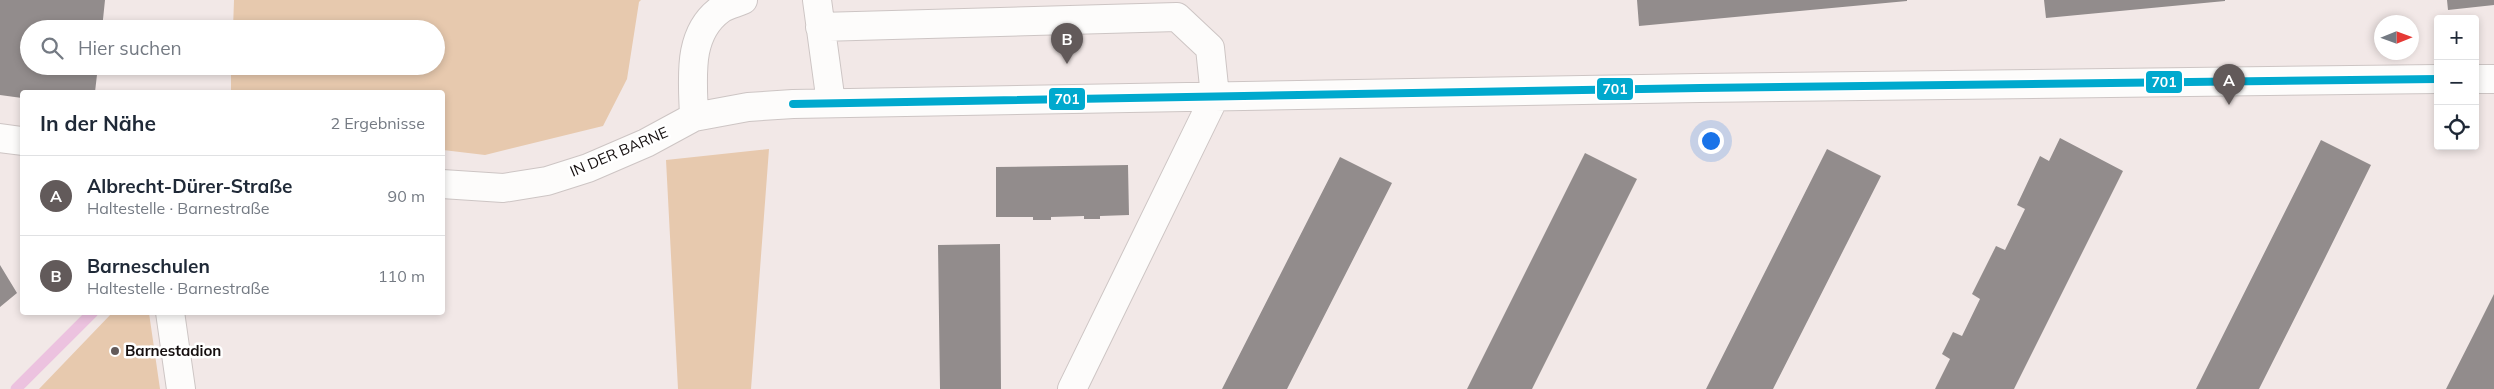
<!DOCTYPE html>
<html lang="de">
<head>
<meta charset="utf-8">
<style>
  body { margin:0; font-family:Mulish,sans-serif; background:#f2f2f3; color:#1f2937 }
  .controls { position:absolute; right:15px; top:15px; display:grid; overflow:hidden; border-radius:5px; box-shadow:0 2px 8px #0003 }
  .controls button { width:45px; height:45px; display:grid; place-items:center; padding:0; border:0; border-bottom:1px solid #e0e1e3; background:#fff; color:#1f2937; font:25px sans-serif }
  .compass { position:absolute; left:2374px; top:15px; width:45px; height:45px; border-radius:50%; background:#fff; box-shadow:0 2px 8px #0003; rotate:89deg }
  .you { position:absolute; left:1710px; top:140px; width:18px; height:18px; margin:-12px; border:4px solid #fff; border-radius:50%; background:#1a73e8; box-shadow:0 0 0 8px #1a73e833 }
  .badge { display:grid; place-items:center; width:32px; height:32px; border-radius:50%; background:#625a5a; color:#fff; font-size:16px; font-weight:700 }
  .pin { position:absolute; translate:-50% -41px; filter:drop-shadow(0 1px 2px #0008) }
  .pin::after { content:''; position:absolute; top:26px; width:18px; height:15px; background:inherit; clip-path:polygon(0 0,100% 0,50% 100%) }
  .list { margin:0; padding:0; list-style:none }
  h2 { display:flex; justify-content:space-between; align-items:center; height:65px; margin:0; padding:0 20px; font-size:21px }
  h2 small { font-size:16px; font-weight:400; color:#747a83 }
  .list li { display:grid; grid-template-columns:32px 1fr auto; gap:15px; align-items:center; box-sizing:border-box; height:80px; padding:0 20px; border-top:1px solid #e0e1e3 }
  .list b { display:block; font-size:19px; white-space:nowrap }
  .list p { margin:0; font-size:16px; white-space:nowrap; color:#747a83 }
  .list em { font-size:16px; font-style:normal; color:#747a83 }
  .icon { flex:none; width:28px; height:28px; fill:none; stroke:currentColor; stroke-width:2; stroke-linecap:round; stroke-linejoin:round }
  .map { position:relative; flex:none; width:2494px; height:389px; overflow:hidden }
  .search { position:absolute; background:#fff; box-shadow:0 2px 8px #0003; left:20px; top:20px; width:425px; height:55px; display:flex; align-items:center; gap:12px; box-sizing:border-box; padding:0 18px; border-radius:28px; color:#747a83; font-size:19px }
  .panel { position:absolute; background:#fff; box-shadow:0 2px 8px #0003; left:20px; top:90px; width:425px; height:225px; border-radius:5px }
  .map>svg:first-child { display:block }
  .green { fill:#e7c9ae }
  .lines { fill:none; stroke-linecap:round; stroke-linejoin:round }
  .stream { stroke:#ecc2df; stroke-width:11 }
  .building { fill:#928c8c }
  .minor-casing { stroke:#cdc5c4; stroke-width:30 }
  .minor { stroke:#fdfcfb; stroke-width:28 }
  .bus-1-casing { stroke:#fff; stroke-width:11 }
  .bus-1 { stroke:#00a9ce; stroke-width:8 }
  .poi-dot { fill:#625a5a; stroke:#fff; stroke-width:2 }
  .labels { text-anchor:middle; stroke-width:5; stroke-linejoin:round; paint-order:stroke }
  .street-label { font-size:15px; fill:#140e0e; stroke:#fff }
  .poi-label { font-size:15px; font-weight:bold; fill:#140e0e; stroke:#fff; text-anchor:start }
  .line-badge { stroke:#fff; stroke-width:2 }
  .badge-label { font-size:14px; text-anchor:middle; font-weight:bold; fill:#fff }
</style>
</head>
<body>
<div class="map">
<svg width="2494" height="389" viewBox="0 0 2494 389">
  <rect width="100%" height="100%" fill="#f2e8e7"/>
  <!-- green -->
  <path class="green" d="M234,0h407l-2,2 -12,77 -24,47 -118,29 -42,-5 -1,-58h-211v-26h205v-37h-203z
    M769,149l-18,240h-73l-12,-229z
    M112,313h37l11,76h-121z"/>
  <g class="lines">
    <!-- stream -->
    <path class="stream" d="M16,389l77,-77"/>
  </g>
  <!-- building -->
  <path class="building" d="M0,0h105l-3,29h-73v37h69l-3,26h-73v6l-22,-3z
    M1637,0h270v1l-268,25z
    M2044,0h181v1l-179,17z
    M2447,0h47v5l-46,5z
    M2060,138l63,33 -109,218h-79l15,-30 -8,-5 11,-22 9,4 18,-37 -8,-5 24,-48 9,4 20,-41 -8,-4 23,-49 9,5z
    M2321,140l50,25 -48,97 -64,127h-63z
    M1827,149l54,27 -108,213h-67z
    M1585,153l52,26 -105,210h-65z
    M1340,157l52,26 -105,206h-65z
    M1128,165l1,50 -29,1v3h-16v-3l-33,1v3h-18v-3h-37v-50z
    M1000,244l1,145h-61l-2,-144z
    M0,265l17,28 -17,14z
    M2494,294v95h-48l32,-63z"/>
  <g class="lines">
    <!-- minor casing -->
    <g class="minor-casing">
      <path id="minor" d="M817,0l14,103
        M820,27l357,-10 33,31 5,48 -143,293
        M2475,79h19
        M694,117c-1,-37 -8,-83 27,-108 6,-4 15,-6 22,-9
        M0,138l22,3
        M442,184l61,4 44,-7 41,-13 58,-25 48,-26 54,-10 45,-3 907,-16 738,-9
        M170,312l11,77"/>
    </g>
    <!-- minor -->
    <use href="#minor" class="minor"/>
    <!-- bus-1 casing -->
    <g class="bus-1-casing">
      <path id="bus-1" d="M793,104l907,-16 738,-9"/>
    </g>
    <!-- bus-1 -->
    <use href="#bus-1" class="bus-1"/>
  </g>
  <!-- markers -->
  <circle class="poi-dot" cx="115" cy="351" r="5"/>
  <g class="labels">
    <!-- street labels -->
    <g class="street-label">
      <text transform="translate(619 152) rotate(-23)" y="5">IN DER BARNE</text>
    </g>
    <!-- poi labels -->
    <g class="poi-label">
      <text x="125" y="356">Barnestadion</text>
    </g>
  </g>
  <g class="line-badge">
    <rect x="2145" y="70" width="38" height="24" rx="5" fill="#00a9ce"/>
    <rect x="1596" y="77" width="38" height="24" rx="5" fill="#00a9ce"/>
    <rect x="1048" y="87" width="38" height="24" rx="5" fill="#00a9ce"/>
  </g>
  <g class="badge-label">
    <text x="2164" y="87">701</text>
    <text x="1615" y="94">701</text>
    <text x="1067" y="104">701</text>
  </g>
</svg>
<div class="controls">
<button>+</button>
<button>−</button>
<button><svg class="icon" aria-label="locate" viewBox="0 0 24 24"><circle cx="12" cy="12" r="6"/><path d="M12 2v4M12 18v4M2 12h4M18 12h4"/></svg></button>
</div>
<svg class="compass" viewBox="-18 -18 36 36"><path d="M0-13l5 13h-10z" fill="#e53935"/><path d="M0 13l5-13h-10z" fill="#747a83"/></svg>
<div class="you"></div>
<div class="pin badge" style="left:2229px;top:105px">A</div>
<div class="pin badge" style="left:1067px;top:64px">B</div>
<div class="search"><svg class="icon" aria-label="search" viewBox="0 0 24 24"><circle cx="10" cy="10" r="6"/><path d="M15 15l6 6"/></svg>Hier suchen</div>
<section class="panel">
<h2>In der Nähe<small>2 Ergebnisse</small></h2>
<ul class="list">
<li><span class="badge">A</span><div><b>Albrecht-Dürer-Straße</b><p>Haltestelle · Barnestraße</p></div><em>90 m</em></li>
<li><span class="badge">B</span><div><b>Barneschulen</b><p>Haltestelle · Barnestraße</p></div><em>110 m</em></li>
</ul>
</section>
</div>
</body>
</html>
